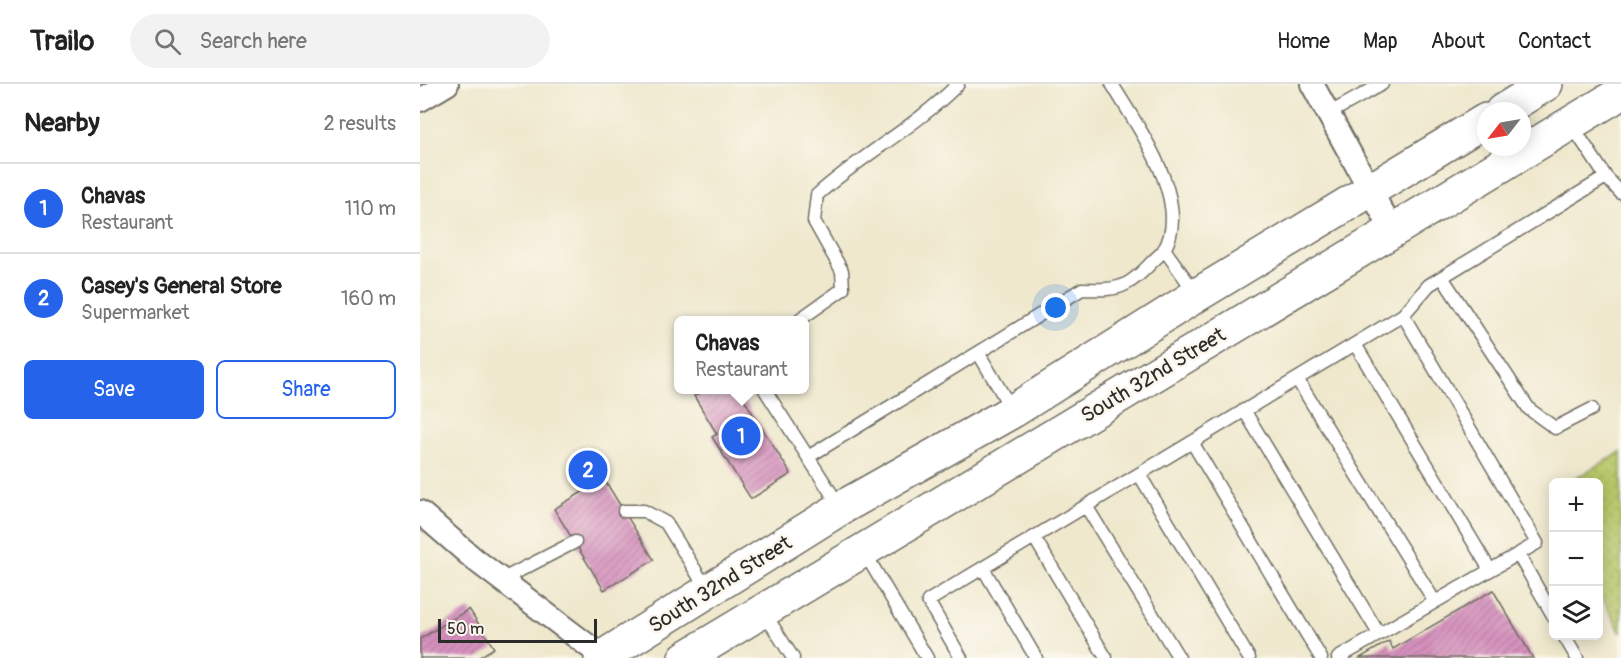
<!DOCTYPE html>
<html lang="en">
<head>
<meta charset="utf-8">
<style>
  body { margin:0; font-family:Pangolin,sans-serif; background:#f2f2f2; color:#222 }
  .controls { position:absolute; right:18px; bottom:18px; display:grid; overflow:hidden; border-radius:9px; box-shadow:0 3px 15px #0003 }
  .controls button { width:54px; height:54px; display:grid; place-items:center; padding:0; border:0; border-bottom:2px solid #e0e0e0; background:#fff; color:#222; font:30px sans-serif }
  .compass { position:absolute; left:1057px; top:18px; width:54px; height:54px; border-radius:50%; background:#fff; box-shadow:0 3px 15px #0003; rotate:239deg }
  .scale { position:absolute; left:18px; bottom:15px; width:159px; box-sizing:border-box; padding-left:6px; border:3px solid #2b2b2b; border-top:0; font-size:16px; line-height:21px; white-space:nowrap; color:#2b2b2b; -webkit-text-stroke:4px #fbf7ec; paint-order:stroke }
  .you { position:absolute; left:636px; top:224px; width:21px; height:21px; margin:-15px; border:4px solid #fff; border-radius:50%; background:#1a73e8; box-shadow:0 0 0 9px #1a73e833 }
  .badge { display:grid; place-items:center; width:39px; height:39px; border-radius:50%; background:#2563eb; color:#fff; font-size:20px; font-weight:700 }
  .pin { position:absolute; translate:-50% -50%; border:3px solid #fff; box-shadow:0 2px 6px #0006 }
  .popup { position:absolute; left:254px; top:232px; width:135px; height:78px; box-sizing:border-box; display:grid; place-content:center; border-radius:9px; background:#fff; filter:drop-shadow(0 2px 4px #0005); font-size:20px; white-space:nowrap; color:#767676 }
  .popup b { font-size:22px; color:#222 }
  .popup::after { content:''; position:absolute; left:50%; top:100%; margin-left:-12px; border:12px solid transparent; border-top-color:#fff }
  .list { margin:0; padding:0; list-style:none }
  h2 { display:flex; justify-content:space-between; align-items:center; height:78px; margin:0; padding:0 24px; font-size:26px }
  h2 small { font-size:20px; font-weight:400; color:#767676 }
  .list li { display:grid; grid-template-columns:39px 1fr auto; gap:18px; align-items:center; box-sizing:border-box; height:90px; padding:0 24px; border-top:2px solid #e0e0e0 }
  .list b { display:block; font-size:22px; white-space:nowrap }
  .list p { margin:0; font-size:20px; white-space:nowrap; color:#767676 }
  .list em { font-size:20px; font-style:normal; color:#767676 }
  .actions { display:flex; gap:12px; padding:18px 24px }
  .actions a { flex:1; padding:14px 0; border:2px solid #2563eb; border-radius:9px; text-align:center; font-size:21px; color:#2563eb }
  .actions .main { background:#2563eb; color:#fff }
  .icon { flex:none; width:33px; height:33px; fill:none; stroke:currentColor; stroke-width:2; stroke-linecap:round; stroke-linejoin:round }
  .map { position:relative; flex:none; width:1201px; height:574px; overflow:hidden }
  header { display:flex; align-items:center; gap:36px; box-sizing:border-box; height:84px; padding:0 30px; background:#fff; border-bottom:2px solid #e0e0e0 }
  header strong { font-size:28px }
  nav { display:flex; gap:33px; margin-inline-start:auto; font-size:21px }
  .search { width:420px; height:54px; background:#f2f2f2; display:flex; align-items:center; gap:15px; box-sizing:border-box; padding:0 21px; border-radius:33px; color:#767676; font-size:22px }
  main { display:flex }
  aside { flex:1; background:#fff }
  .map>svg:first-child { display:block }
  .park { fill:url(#park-dots); stroke:#727a4b; stroke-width:1.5 }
  .building { fill:url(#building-hatch) }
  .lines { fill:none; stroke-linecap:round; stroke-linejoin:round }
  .lane-casing { stroke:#706d64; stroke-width:15 }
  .street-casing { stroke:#706d64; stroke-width:26 }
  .highway-casing { stroke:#706d64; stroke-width:36 }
  .lane { stroke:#fff; stroke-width:12 }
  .street { stroke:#fff; stroke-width:22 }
  .highway { stroke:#fff; stroke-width:33 }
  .labels { text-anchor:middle; stroke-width:5; stroke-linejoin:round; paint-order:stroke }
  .street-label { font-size:21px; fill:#2b2b2b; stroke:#fbf7ec }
</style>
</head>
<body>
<header>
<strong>Trailo</strong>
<div class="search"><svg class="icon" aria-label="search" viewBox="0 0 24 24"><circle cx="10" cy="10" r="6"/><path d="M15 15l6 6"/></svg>Search here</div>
<nav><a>Home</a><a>Map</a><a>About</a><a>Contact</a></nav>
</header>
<main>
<aside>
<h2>Nearby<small>2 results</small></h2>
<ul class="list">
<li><span class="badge">1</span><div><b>Chavas</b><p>Restaurant</p></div><em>110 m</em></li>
<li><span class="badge">2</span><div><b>Casey's General Store</b><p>Supermarket</p></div><em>160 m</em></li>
</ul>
<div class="actions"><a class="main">Save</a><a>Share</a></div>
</aside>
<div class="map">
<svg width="1201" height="574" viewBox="0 0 1201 574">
  <defs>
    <pattern id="park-dots" width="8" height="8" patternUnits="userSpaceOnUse" patternTransform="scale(1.5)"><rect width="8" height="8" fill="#b8c86b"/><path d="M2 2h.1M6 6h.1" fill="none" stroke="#9eac5d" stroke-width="1.8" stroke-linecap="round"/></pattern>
    <pattern id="building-hatch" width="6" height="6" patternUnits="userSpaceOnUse" patternTransform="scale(1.5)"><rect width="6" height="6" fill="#d691be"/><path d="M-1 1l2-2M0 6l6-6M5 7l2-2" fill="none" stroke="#ae779b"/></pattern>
  </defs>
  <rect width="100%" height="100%" fill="#fbf7ec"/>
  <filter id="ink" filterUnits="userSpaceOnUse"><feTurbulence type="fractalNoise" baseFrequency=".0167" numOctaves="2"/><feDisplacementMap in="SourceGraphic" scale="12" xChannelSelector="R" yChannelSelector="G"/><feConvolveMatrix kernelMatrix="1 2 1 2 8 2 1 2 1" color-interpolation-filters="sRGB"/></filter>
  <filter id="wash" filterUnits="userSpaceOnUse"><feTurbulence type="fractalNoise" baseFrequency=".008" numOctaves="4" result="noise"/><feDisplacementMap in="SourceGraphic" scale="24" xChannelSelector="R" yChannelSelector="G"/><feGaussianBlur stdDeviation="1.35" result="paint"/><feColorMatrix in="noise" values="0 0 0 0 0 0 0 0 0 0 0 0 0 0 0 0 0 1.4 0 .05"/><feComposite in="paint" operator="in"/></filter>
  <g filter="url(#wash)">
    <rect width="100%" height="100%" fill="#efe8cd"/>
    <!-- park -->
    <path class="park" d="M1201,368v181l-22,-41 -1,-110h-29z"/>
    <g id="blocks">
      <!-- building -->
      <path class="building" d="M285,306h33l53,84 -40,25 -39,-62 5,-3 -23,-38z
        M184,395l50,81 -50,30 -50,-81z
        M1073,506l40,68h-173l29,-17 4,8z
        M49,525l25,39 -16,10h-58v-19z"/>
    </g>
  </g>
  <g filter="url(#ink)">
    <use href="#blocks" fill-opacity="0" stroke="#706d64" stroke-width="1.5"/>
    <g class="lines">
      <!-- lane casing -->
      <g class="lane-casing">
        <path id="lane" d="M908,30l54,-30
          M1151,40l35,53 15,16
          M744,165l33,46
          M1022,193l87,132 26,19 37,-19
          M379,236l44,-31 -1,-18 -28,-50 3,-26c44,-40 99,-68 141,-111
          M935,260l135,226
          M559,270l33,56
          M877,295l138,223
          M345,306l75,117
          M824,326l135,224
          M772,358l129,216
          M388,373l274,-168c35,1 44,1 69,-26 4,-4 10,-9 13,-13 29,-49 -28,-125 -52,-166
          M719,390l110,184
          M666,422l93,152
          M204,427h20l22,12 42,68
          M614,453l72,121
          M443,466l64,108
          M1098,470l36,63
          M563,484l53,90
          M83,495l72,-37
          M343,527l30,47
          M1144,552l13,22
          M541,574l-33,-57 475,-286 26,-30 177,-108
          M918,574l199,-115 -134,-228"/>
      </g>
      <!-- street casing -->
      <g class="street-casing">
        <path id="street" d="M892,0l80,146
          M0,16l27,-16
          M0,428l54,47 129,98"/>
      </g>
      <!-- highway casing -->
      <g class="highway-casing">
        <path id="highway" d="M1082,27l44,-27
          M181,574l240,-150 172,-97 184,-116 289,-175
          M265,574l936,-565"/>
      </g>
      <!-- lane -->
      <use href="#lane" class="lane"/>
      <!-- street -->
      <use href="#street" class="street"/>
      <!-- highway -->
      <use href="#highway" class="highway"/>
    </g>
  </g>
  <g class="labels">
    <!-- street labels -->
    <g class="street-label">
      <text transform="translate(733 291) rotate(-31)" y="7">South 32nd Street</text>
      <text transform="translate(300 500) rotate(-32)" y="7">South 32nd Street</text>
    </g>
  </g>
</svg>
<div class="controls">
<button>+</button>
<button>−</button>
<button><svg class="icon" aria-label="layers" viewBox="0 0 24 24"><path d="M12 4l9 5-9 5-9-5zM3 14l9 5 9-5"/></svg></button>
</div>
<svg class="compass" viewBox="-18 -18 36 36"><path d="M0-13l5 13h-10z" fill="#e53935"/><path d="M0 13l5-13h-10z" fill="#767676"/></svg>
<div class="scale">50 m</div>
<div class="you"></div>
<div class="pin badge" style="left:321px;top:352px">1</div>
<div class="popup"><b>Chavas</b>Restaurant</div>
<div class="pin badge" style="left:168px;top:386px">2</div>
</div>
</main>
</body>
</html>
